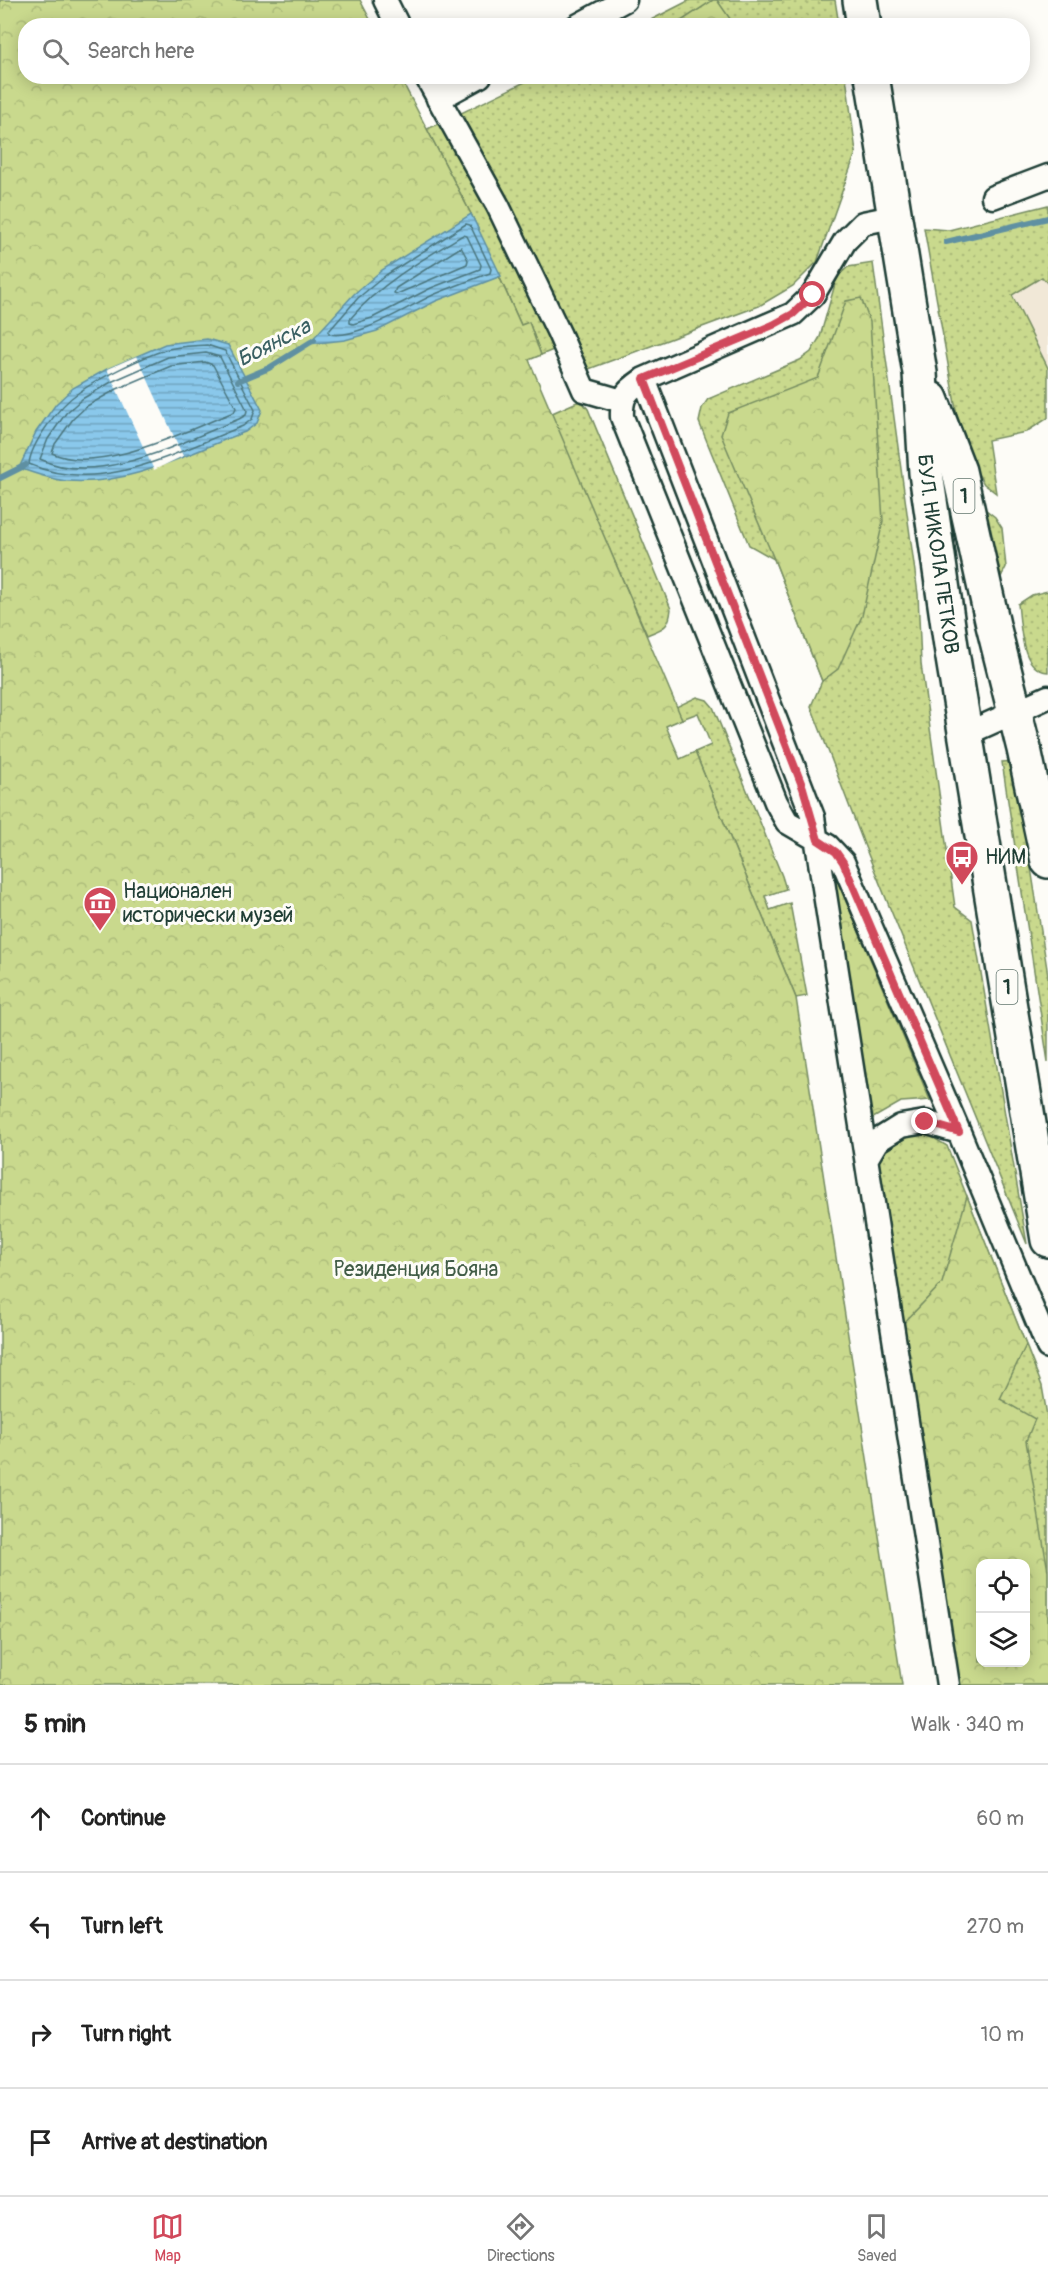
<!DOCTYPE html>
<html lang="en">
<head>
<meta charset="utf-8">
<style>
  body { margin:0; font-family:Pangolin,sans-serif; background:#f6f6f6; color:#222 }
  .controls { position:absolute; right:18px; bottom:18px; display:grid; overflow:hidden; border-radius:12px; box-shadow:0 3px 15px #0003 }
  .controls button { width:54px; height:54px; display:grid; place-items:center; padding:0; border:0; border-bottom:2px solid #e0e0e0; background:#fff; color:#222; font:30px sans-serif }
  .stop { position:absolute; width:18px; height:18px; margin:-14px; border:4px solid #d1495b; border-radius:50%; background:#fff }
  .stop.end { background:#d1495b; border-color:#fff; box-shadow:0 2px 6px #0008 }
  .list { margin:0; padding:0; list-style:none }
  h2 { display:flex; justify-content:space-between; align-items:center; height:78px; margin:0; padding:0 24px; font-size:26px }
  h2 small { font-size:20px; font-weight:400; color:#767676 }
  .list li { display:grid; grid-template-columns:39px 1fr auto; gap:18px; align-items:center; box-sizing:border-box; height:108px; padding:0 24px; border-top:2px solid #e0e0e0 }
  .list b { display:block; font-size:22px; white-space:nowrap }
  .list em { font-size:20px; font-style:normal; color:#767676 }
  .icon { flex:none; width:33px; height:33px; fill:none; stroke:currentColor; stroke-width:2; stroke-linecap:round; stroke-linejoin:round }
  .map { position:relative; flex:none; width:1048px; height:1685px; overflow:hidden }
  .search { position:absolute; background:#fff; box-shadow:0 3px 15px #0003; left:18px; right:18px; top:18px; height:66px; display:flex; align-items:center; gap:15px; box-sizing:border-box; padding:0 21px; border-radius:24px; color:#767676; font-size:22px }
  .sheet { height:510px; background:#fff }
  nav { display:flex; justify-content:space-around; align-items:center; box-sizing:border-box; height:84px; border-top:2px solid #e0e0e0; background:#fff; font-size:16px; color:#767676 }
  nav a { display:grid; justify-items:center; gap:3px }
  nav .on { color:#d1495b }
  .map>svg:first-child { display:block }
  .built { fill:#f1e8d7 }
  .grass { fill:url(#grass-dots); stroke:#748b60; stroke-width:1.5; fill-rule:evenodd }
  .forest { fill:url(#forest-crowns); stroke:#748b60; stroke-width:1.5; fill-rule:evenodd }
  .water { fill:url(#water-rules); stroke:#5f90a2; stroke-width:1.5 }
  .pier { fill:#fdfcf7 }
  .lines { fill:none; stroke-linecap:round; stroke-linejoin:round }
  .shore { stroke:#4a757d; stroke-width:1.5 }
  .stream { stroke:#5f90a2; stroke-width:6 }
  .minor-casing { stroke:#1f3d34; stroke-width:27 }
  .highway-casing { stroke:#1f3d34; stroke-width:38 }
  .minor { stroke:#fdfcf7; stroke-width:22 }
  .highway { stroke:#fdfcf7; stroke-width:33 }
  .route { stroke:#d1495b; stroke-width:8 }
  .labels { text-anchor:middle; stroke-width:6; stroke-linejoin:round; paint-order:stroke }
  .shield { fill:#fdfcf7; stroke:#62766e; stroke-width:1.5 }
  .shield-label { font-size:20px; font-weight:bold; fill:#1f3d34 }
  .street-label { font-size:21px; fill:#1f3d34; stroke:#fdfcf7 }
  .poi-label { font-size:21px; fill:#1f3d34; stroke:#fdfcf7; text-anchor:start }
  .park-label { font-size:21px; fill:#415c46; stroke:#fdfcf7 }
  .water-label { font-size:22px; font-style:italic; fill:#3a6062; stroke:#fdfcf7 }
</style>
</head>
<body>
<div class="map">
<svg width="1048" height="1685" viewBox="0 0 1048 1685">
  <defs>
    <pattern id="grass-dots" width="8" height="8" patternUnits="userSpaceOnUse" patternTransform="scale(1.5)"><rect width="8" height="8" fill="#c9d98d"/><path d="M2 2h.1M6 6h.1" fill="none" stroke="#acbb7a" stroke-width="1.8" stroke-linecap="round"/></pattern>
    <pattern id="forest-crowns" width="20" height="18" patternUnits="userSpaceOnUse" patternTransform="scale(1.5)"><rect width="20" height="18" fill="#c9d98d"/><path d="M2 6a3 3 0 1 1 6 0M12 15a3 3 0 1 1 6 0" fill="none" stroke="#acbb7a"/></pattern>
    <pattern id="water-rules" width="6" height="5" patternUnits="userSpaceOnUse" patternTransform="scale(1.5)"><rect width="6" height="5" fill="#8ac8eb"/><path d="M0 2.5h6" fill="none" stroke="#70a4bf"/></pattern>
  </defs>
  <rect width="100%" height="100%" fill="#fdfcf7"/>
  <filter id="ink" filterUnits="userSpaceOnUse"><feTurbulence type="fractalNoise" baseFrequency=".0167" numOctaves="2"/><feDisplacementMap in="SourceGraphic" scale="12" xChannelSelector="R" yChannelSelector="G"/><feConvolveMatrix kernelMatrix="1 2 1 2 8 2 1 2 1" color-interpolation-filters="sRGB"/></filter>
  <g filter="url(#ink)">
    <!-- built -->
    <path class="built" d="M1042,277l6,7v84l-36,-73z"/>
    <!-- grass -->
    <path class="grass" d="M690,0h145l4,25 -200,1z
      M535,77h311l10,75 -39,110 -24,24 -34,20 -173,64 -129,-255z
      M443,122l38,66 77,160 -17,7 -12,-32 -8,2 -50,-111 -44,-85z
      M1048,205v79l-6,-7 -30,18 36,73v50l-22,14 -38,8 8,53 -12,-9 -9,-15 -17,-48 -34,-193 25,2z
      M873,263l45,331 3,70 34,243 17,13 55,324 -162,-397 -54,-141 11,-25 -48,-122 -25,-14 -50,-123 3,-14 6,-9 92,-39 11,-8 9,-15 17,-60 11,-10z
      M577,402l6,1 5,6 83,200c-2,20 -8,19 -24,26l-97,-221z
      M972,499l23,18 7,11 4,39 -10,20z
      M1048,591v81c-28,-2 -27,-47 -30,-68l14,-9z
      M697,697l10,3 6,7 69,169 4,13 -21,7 5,14 20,-7 17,93 -11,2 -101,-246 16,-7 -13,-32 -16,6 -6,-12z
      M1014,761l34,214v87l-46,-300z
      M911,1132l18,3 18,11 95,240 6,35v264h-94l-55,-357 -22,-175zM980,1564h46v98h-46z"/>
    <!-- forest -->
    <path class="forest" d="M0,0h360l13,25 -347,1v50l374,1 71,137 50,111 8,-3 12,33 -12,5 153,359 -16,7 14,33 15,-7 101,246 106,687h-902z
      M713,0h4l16,23 -4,3 -54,-1z
      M861,298l9,24 13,199 -21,95 -24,53 -16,12 -48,-122 -53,-124 7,-22 90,-35 28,-77z
      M831,866l99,234 -29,2 -33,19z
      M967,1196l59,149 -26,54 35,20 -9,22 22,130v114h-94l-55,-357 43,-45zM980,1564h46v98h-46z"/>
    <!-- water -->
    <path class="water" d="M471,214l30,62 -65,25 -59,30 -32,9 -37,4 46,-50 28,-24z
      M207,339l21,6 34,65 -5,13 -12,9c-57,21 -114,54 -177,49 -16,-1 -34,-8 -49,-13l17,-36 20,-28 17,-16 34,-19 58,-25z"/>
    <!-- pier -->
    <path class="pier" d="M137,356l46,100 -29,14 -47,-101z"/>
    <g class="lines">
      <!-- shore -->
      <path class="shore" d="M466,224l4,1 21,44 -1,4c-19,7 -38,14 -57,22 -26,12 -76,45 -104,39v-3l29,-33 28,-23z
        M463,235l4,1 14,29 -1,4 -49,19 -59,30 -19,6 -3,-1v-4c31,-36 73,-60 113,-84z
        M461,247l7,13 -1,4 -70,30 -3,-1 2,-5z
        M207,345l18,6 30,59 -3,9 -9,7c-67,26 -142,70 -214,38 2,-21 31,-59 49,-71 19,-14 64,-36 87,-43 13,-4 29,-4 42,-5z
        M206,353l14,4 27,53 -1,5 -7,4c-55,22 -141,69 -199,40l8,-20 18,-26 16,-14 31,-18 55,-24z
        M205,362l8,3 23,43 -2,4c-45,17 -135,64 -182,41l3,-9 18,-25 14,-13 30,-17 54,-23z"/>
      <!-- stream -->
      <path class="stream" d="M946,242l102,-24
        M238,381l31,-13 45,-28
        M0,478l26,-13"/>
      <!-- minor casing -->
      <g class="minor-casing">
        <path id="minor" d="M385,0l13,26
          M577,26l48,-26
          M426,76l72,130 61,127 25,57 38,11
          M438,99l42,-23
          M993,197l55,-21
          M893,217l-30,6 -18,18 -32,54 -20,19 -149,65c-17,12 -23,16 -22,38l154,385 11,20 41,24 15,16 116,270 89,215
          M644,379l169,438 135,868
          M966,734l82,-37
          M867,1158l10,-17 24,-15 24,-4 34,10"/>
      </g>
      <!-- highway casing -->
      <g class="highway-casing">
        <g id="highway">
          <path d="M860,0l4,26"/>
          <path id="s1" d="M872,76l48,297 6,100 25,173 97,594"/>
          <path d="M931,399l28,72 34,154 31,124 24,112"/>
        </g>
      </g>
      <!-- minor -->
      <use href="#minor" class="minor"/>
      <!-- highway -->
      <use href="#highway" class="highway"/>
    </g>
  </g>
  <g class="lines" filter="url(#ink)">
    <!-- route -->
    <path class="route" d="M813,295l-20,19 -20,11 -129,54 159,409 15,52 18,12 7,10 116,270 -34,-10"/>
  </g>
  <!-- icons -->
  <defs>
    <g id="bus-pin" transform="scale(1.725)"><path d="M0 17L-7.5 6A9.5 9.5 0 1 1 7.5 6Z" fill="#d1495b" stroke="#fdfcf7"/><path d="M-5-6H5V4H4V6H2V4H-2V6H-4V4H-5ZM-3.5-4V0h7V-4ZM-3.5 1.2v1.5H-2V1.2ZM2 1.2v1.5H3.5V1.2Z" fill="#fff"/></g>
    <g id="museum-pin" transform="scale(1.725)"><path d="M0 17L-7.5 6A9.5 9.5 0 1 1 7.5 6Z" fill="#d1495b" stroke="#fdfcf7"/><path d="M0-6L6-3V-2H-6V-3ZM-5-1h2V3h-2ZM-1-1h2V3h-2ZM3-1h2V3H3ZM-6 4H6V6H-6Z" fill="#fff"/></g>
  </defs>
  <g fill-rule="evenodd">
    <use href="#bus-pin" x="962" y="857"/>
    <use href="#museum-pin" x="100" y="903"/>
  </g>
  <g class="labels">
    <!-- shield labels -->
    <g class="shield">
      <rect x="953.5" y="479" width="21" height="34" rx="4.5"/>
      <rect x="996.5" y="970" width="21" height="34" rx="4.5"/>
    </g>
    <g class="shield-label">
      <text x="964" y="503">1</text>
      <text x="1007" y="994">1</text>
    </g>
    <!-- street labels -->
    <g class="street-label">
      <text dy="7" stroke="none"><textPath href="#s1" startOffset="483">БУЛ. НИКОЛА ПЕТКОВ</textPath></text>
    </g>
    <!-- poi labels -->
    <g class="poi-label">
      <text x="985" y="864">НИМ</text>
      <text x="123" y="898">Национален<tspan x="123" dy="24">исторически музей</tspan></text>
    </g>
    <!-- park labels -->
    <g class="park-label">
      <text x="416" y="1276">Резиденция Бояна</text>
    </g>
    <!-- water labels -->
    <g class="water-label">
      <text transform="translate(273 342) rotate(-27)" y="8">Боянска</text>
    </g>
  </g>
</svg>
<div class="controls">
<button><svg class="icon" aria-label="locate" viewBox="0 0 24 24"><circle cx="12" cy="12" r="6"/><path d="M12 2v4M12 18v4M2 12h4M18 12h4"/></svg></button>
<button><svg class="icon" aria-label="layers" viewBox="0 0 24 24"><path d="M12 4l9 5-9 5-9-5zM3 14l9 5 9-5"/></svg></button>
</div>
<div class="stop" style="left:813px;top:295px"></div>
<div class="stop end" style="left:925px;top:1122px"></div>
<div class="search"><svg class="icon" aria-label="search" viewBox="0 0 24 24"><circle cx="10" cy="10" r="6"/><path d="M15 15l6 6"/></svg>Search here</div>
</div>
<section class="sheet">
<h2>5 min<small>Walk · 340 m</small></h2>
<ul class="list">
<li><svg class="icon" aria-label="ahead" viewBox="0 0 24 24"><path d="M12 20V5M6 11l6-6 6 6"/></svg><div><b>Continue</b></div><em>60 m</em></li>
<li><svg class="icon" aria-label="left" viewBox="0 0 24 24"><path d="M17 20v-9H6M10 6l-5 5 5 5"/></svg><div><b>Turn left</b></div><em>270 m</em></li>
<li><svg class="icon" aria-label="right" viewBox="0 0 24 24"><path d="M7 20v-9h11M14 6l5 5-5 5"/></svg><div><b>Turn right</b></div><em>10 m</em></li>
<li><svg class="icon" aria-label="arrive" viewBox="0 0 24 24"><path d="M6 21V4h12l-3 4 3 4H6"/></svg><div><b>Arrive at destination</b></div></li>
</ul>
</section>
<nav>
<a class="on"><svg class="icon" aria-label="map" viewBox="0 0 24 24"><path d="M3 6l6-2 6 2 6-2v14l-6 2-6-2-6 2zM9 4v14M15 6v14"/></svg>Map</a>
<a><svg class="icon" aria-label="directions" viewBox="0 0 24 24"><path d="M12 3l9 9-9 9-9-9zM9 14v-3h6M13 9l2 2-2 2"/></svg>Directions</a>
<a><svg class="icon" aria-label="saved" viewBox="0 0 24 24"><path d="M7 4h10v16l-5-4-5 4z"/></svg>Saved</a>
</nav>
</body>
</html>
